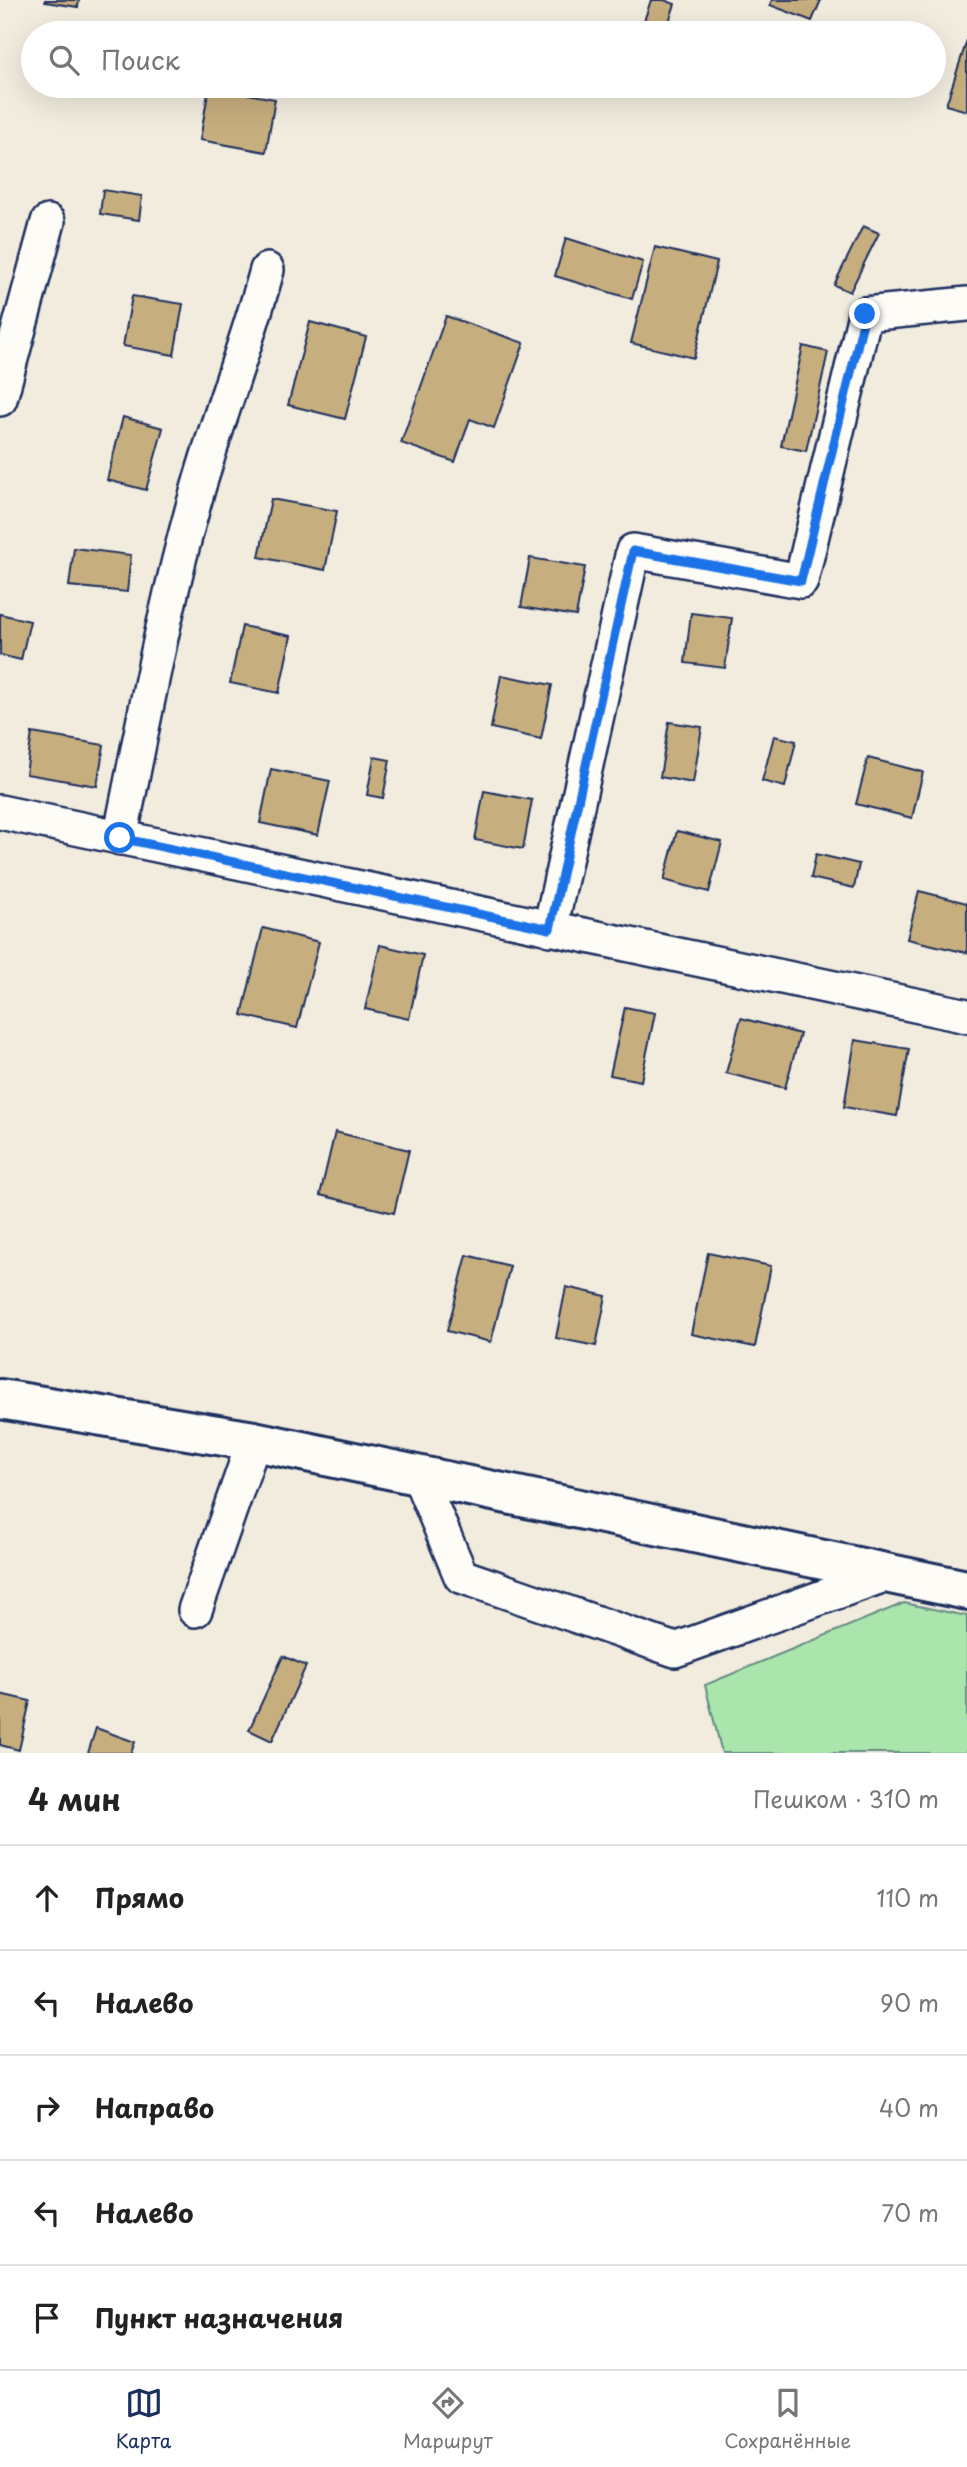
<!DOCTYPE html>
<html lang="ru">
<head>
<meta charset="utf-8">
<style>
  body { margin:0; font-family:"Playpen Sans",sans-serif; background:#f2f2f2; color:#222 }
  .stop { position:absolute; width:21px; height:21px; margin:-16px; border:5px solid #1a73e8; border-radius:50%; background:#fff }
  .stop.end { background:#1a73e8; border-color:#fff; box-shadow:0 2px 7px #0008 }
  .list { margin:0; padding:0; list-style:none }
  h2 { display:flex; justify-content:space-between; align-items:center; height:91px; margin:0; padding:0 28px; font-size:30px }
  h2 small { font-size:23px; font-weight:400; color:#767676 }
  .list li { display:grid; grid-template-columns:46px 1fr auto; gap:21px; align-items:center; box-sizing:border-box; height:105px; padding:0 28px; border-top:2px solid #e0e0e0 }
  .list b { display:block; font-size:26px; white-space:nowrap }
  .list em { font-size:23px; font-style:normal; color:#767676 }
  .icon { flex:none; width:38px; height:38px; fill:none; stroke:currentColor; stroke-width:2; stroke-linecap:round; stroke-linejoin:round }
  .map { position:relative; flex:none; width:967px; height:1753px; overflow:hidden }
  .search { position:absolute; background:#fff; box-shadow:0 7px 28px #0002; left:21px; right:21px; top:21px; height:77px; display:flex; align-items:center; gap:18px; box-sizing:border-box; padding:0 24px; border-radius:38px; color:#767676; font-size:26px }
  .sheet { height:616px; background:#fff }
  nav { display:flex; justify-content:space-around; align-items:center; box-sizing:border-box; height:98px; border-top:2px solid #e0e0e0; background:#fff; font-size:19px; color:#767676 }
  nav a { display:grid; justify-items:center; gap:4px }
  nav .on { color:#1b2f5e }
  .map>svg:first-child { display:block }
  .green { fill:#aae5ab; stroke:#628a84; stroke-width:2 }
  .building { fill:#c7ae7e; stroke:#1b2f5e; stroke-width:2 }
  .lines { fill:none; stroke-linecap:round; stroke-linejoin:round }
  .minor-casing { stroke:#1b2f5e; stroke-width:38 }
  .major-casing { stroke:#1b2f5e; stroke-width:44 }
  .minor { stroke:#fdfcf7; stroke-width:33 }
  .major { stroke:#fdfcf7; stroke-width:38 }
  .route { stroke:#1a73e8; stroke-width:9 }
</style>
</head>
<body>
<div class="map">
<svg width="967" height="1753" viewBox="0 0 967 1753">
  <rect width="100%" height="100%" fill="#f2ecdf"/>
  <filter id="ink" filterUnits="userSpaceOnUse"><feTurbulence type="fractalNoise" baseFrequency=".0143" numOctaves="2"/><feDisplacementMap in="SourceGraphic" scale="14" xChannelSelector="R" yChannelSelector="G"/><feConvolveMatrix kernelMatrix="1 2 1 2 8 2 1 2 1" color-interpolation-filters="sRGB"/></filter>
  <g filter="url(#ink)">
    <!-- green -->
    <path class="green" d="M904,1603l63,13v137h-245l-17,-68z"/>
    <!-- building -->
    <path class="building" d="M45,0h34l-1,7 -33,-5z
      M651,0h13l11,4 -10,29h-25z
      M772,0h49l-9,21 -42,-16z
      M46,23l22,5 -1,5h-23z
      M868,25l21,8h-25z
      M967,40v71l-21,-6z
      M209,87l66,12 -9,53 -66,-12z
      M103,190l39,6 -3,24 -39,-6z
      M863,226l16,7 -29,59 -16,-7z
      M566,238l77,24 -11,37 -77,-23z
      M655,247l62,15 -23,96 -63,-15z
      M132,296l51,8 -9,51 -51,-9z
      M446,316l78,27 -30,85 -24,-9 -15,43 -54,-19z
      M310,322l56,15 -21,82 -57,-14z
      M803,346l25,6 -22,99 -25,-5z
      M123,417l40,11 -17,62 -39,-10z
      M271,499l66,12 -12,59 -66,-13z
      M74,548l57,7 -4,37 -58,-6z
      M530,558l55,9 -9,49 -55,-9z
      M691,613l41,5 -7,50 -40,-5z
      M0,614l30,7 -9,39 -21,-5z
      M242,626l49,10 -12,57 -49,-10z
      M501,675l51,10 -11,54 -50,-11z
      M669,722l33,5 -9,56 -33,-6z
      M32,733l72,12 -7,41 -71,-12z
      M774,736l22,5 -11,46 -23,-6z
      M374,757l16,3 -7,38 -16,-3z
      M868,758l55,14 -11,46 -56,-14z
      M271,769l59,12 -12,54 -58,-12z
      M484,791l48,9 -9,49 -48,-9z
      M677,831l45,11 -13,50 -45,-12z
      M816,854l43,10 -5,24 -43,-10z
      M919,891l48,12v50l-60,-14z
      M263,928l56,14 -22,86 -55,-13z
      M380,945l43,10 -14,64 -44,-10z
      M625,1007l30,6 -14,68 -31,-6z
      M741,1018l59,16 -15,54 -59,-15z
      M855,1040l54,9 -12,67 -53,-9z
      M335,1132l74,18 -15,63 -74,-18z
      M708,1253l63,13 -16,81 -64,-13z
      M467,1255l43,11 -19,76 -44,-11z
      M566,1287l40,9 -10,50 -40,-8z
      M283,1656l23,10 -34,75 -23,-11z
      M0,1694l30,7 -11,49 -19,-5z
      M96,1728l39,14 -4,11h-43z"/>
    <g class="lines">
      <!-- minor casing -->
      <g class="minor-casing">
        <path id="minor" d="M0,399l48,-177
          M0,812l967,204
          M120,838c24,-117 45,-235 78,-349 21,-74 49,-145 69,-219
          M550,929l83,-378 168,30 64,-267 102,-10
          M419,1476l42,100 214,74 212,-76
          M195,1610l59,-169"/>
      </g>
      <!-- major casing -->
      <g class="major-casing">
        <path id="major" d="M0,1399l254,42 713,149"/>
      </g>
      <!-- minor -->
      <use href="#minor" class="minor"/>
      <!-- major -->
      <use href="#major" class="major"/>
    </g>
  </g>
  <g class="lines" filter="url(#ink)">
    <!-- route -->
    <path class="route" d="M120,838l430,91 83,-378 168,30 64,-267"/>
  </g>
</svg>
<div class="stop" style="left:120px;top:838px"></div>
<div class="stop end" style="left:865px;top:314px"></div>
<div class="search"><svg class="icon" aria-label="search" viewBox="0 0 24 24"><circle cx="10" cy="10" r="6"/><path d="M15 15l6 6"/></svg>Поиск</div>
</div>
<section class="sheet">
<h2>4 мин<small>Пешком · 310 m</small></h2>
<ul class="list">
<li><svg class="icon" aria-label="ahead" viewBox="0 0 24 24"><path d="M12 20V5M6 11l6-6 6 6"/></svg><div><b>Прямо</b></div><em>110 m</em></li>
<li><svg class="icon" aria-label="left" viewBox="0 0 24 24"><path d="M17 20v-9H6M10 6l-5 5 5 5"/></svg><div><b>Налево</b></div><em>90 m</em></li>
<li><svg class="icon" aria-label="right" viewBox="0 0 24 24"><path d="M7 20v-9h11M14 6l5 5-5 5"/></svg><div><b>Направо</b></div><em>40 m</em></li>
<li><svg class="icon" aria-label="left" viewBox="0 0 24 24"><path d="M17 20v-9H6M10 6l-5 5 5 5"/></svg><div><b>Налево</b></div><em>70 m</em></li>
<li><svg class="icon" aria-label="arrive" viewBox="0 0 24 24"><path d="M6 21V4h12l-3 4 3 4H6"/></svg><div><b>Пункт назначения</b></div></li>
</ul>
</section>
<nav>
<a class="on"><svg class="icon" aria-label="map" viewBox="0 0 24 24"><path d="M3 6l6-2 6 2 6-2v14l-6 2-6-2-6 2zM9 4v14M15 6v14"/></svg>Карта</a>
<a><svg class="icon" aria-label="directions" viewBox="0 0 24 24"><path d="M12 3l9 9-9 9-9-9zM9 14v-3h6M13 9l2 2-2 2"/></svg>Маршрут</a>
<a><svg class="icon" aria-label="saved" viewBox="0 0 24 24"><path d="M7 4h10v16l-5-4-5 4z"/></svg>Сохранённые</a>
</nav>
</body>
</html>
